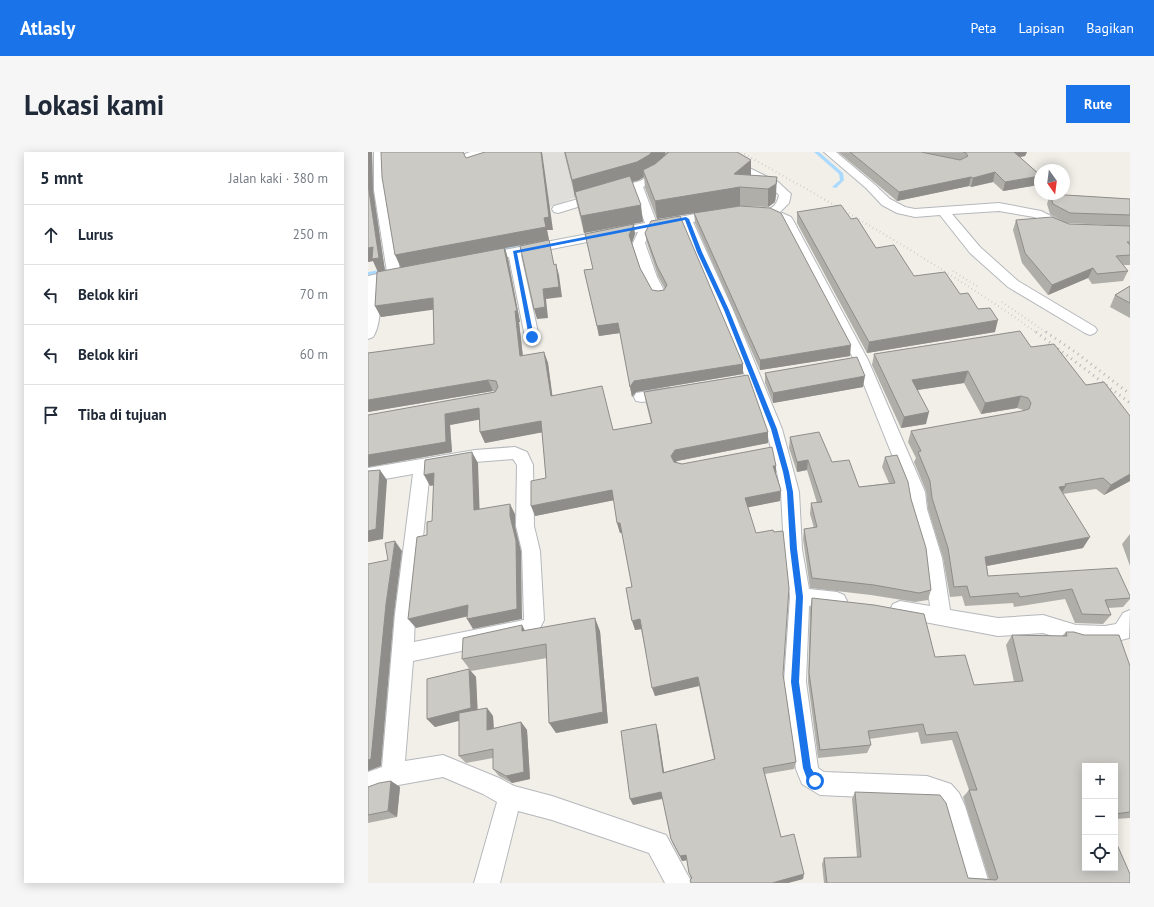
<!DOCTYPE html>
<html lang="id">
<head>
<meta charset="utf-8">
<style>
  body { margin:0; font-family:"PT Sans",sans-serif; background:#f6f6f7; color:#1f2937 }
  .controls { position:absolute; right:12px; bottom:12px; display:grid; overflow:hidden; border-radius:0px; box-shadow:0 2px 10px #0003 }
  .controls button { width:36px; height:36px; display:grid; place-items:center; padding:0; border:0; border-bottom:1px solid #e0e1e3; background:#fff; color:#1f2937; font:20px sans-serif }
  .compass { position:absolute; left:666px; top:12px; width:36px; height:36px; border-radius:50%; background:#fff; box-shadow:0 2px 10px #0003; rotate:166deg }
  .stop { position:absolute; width:12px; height:12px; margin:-9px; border:3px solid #1a73e8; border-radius:50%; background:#fff }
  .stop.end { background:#1a73e8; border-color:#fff; box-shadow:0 1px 4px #0008 }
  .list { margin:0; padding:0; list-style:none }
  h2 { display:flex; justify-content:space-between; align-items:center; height:52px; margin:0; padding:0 16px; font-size:17px }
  h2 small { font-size:13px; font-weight:400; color:#747a83 }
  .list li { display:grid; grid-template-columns:26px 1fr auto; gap:12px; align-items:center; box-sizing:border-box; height:60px; padding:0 16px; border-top:1px solid #e0e1e3 }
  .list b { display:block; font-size:15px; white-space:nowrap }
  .list em { font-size:13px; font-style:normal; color:#747a83 }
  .icon { flex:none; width:22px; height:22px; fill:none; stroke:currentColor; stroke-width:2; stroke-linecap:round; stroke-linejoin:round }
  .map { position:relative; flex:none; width:762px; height:731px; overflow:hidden; border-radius:0px }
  header { display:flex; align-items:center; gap:24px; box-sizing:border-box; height:56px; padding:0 20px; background:#1a73e8; color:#fff }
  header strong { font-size:19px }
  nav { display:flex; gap:22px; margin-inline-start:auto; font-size:14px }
  .intro { display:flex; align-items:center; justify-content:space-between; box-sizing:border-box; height:96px; padding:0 24px }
  h1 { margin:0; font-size:28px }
  .button { padding:10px 18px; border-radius:0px; background:#1a73e8; color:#fff; font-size:14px; font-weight:700 }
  main { display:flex; gap:24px; padding:0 24px }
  aside { flex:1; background:#fff; border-radius:0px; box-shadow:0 2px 10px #0003 }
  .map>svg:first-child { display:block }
  .industrial { fill:#e0deda }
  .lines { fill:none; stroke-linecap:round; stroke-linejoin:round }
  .stream { fill:#aadaff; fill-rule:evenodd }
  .street-casing { stroke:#b5b8bc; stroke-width:2 }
  .street { fill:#fff; fill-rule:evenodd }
  .rail-far1 { stroke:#b6b7b8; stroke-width:2; stroke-dasharray:0.5 3.5; stroke-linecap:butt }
  .rail { stroke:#b6b7b8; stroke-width:3; stroke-dasharray:1 4.5; stroke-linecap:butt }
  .wall { fill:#afaea9 }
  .shaded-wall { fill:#8f8d8a }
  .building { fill:#cccac5; stroke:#8f8d8a }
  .route { fill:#1a73e8 }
</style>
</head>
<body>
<header>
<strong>Atlasly</strong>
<nav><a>Peta</a><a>Lapisan</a><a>Bagikan</a></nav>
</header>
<div class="intro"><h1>Lokasi kami</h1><a class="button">Rute</a></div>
<main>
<aside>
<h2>5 mnt<small>Jalan kaki · 380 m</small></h2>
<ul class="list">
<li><svg class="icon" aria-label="ahead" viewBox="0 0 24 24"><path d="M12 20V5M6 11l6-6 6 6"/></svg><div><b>Lurus</b></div><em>250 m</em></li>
<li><svg class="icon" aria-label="left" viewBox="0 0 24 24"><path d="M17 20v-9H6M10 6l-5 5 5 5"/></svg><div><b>Belok kiri</b></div><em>70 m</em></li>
<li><svg class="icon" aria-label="left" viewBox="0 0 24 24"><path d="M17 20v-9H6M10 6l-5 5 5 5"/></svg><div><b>Belok kiri</b></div><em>60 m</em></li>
<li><svg class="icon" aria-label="arrive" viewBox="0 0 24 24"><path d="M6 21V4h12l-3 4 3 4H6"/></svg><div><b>Tiba di tujuan</b></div></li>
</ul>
</aside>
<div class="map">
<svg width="762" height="731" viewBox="0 0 762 731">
  <rect width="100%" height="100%" fill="#f1efe8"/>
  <!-- industrial -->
  <path class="industrial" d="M128,0h176l-4,9 -135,53z"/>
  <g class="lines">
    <!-- stream -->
    <path class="stream" d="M446,0h5l24,21 1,7 -8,8 -4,-1 8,-7 -1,-6z
      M160,92h2v2l-33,7 -3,-2 3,-2z
      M19,117l2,1v2l-21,4v-4z"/>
    <!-- street casing -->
    <g class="street-casing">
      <path id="street" d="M6,0h10l2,38 14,80 5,1 2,3 -2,3 -24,5c-1,15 1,42 -8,55l-5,2v-63l19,-4 -13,-82z
        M102,0h15l-1,2 -21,8h-8l-2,-2 2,-2z
        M456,0h12l38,32 16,15 15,8 10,2 84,-6 42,8 28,14 2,3 -2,3 -4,1 -31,-15 -35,-6 -47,3 28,33 38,34 77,46 2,3 -2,3 -5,2 -5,-2 -77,-46 -38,-34 -30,-38 -25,2 -18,-4 -15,-8 -16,-17z
        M361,6l49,24 13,12 -2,9 -9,9 11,5 2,3 75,140 57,132 2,17 15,49 8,52 48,8 45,-3 33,10 29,1 11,-2 7,-11 7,-3 -1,28 -24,6 -29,-1 -33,-10 -45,3 -105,-20 -3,-6 3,-6 7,-3 30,5 -6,-48 -15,-49 -2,-17 -53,-132 -72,-138 -6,-3 -18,-4 -2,-3 2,-3c3,0 7,1 11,0 6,-2 9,-8 10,-14l-9,-9 -45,-23 -2,-2 2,-2z
        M294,13l4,1 2,2 -9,11 -16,8 13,34 63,-11 4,1 2,3 -2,3 -30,5 40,88 49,119 17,63 3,57 7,40 28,3 7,3 3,6 -3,6 -7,3 -28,-4 -3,76 12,86 6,4 103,4 24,8 8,9 6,13 24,77h-26l-21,-74 -6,-8 -9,-1 -107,-5 -18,-11 -6,-15 -12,-87 6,-85 -6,-48 -3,-57 -4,-20 -11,-43 -20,-51 -64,-154 -31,6 -6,13 12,34 10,19 -2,3 -5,1 -5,-1 -12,-22 -11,-32 6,-13 -117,23 18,82 -2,3 -5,2 -5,-2 -2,-3 -16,-80 -26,5 -5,-1 -2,-3 2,-3 5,-1 162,-31 -12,-33 -75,23 -4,-1 -2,-3 2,-3 86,-25 11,-6 7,-9z
        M301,236l6,1 2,4 -2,4 -33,5 -6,-1 -2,-4 2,-4z
        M147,295l12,5 6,13 1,61 6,25 4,69 -6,12 -14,6 -111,23 -8,100 38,-6 56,23 15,8 38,10 114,39 26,48h-27l-16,-30 -97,-33 -34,-9 -18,72h-26l23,-81 -14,-8 -40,-17 -50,9 -25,10v-24l14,-5 13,-153 18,-140 -45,8v-14l107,-18zM145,307l4,6 -1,61 6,25 2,69 -110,22 1,-28 15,-144 45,-8z"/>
    </g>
    <!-- street -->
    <use href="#street" class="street"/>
    <!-- rail-far1 -->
    <path class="rail-far1" d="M373,0c101,57 202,114 296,181
      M585,119l27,17
      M634,150l45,31"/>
    <!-- rail -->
    <path class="rail" d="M668,180l94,71
      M678,180l32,22 52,40"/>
  </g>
  <!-- wall -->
  <path class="wall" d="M4,0l1,38 12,81 16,-3 65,-110 87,72h-6l2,10 -44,8 3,11 12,63h-1l4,34 21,-4 4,11 4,33 61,34 38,-7 -5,-20 -2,-11 124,40v11l-91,18 -2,1 7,2 94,10 5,17 -1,10 -32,6 35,167 13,88 -2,7 -29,5 16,63 22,42 -15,4h-97v-4l-2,-6 -2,-13 -5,1 -9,-17 -2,-5 -8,-40 -30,6 25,-73 6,40 50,-13 -15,-73 -44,10 -14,-67 -6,1 -3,-43 -10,-54h-2l-3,-10 -3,-23 -79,16 11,-38 -4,-46 -57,11 -5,-11 -1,-13 -29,6 2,27 -84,15 127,-76h-2l-125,21v-59l66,-9 -1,-35 -52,8 -6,-11 3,-34 -5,-11 -5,1z
    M196,0h173l14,8v15l25,20 -1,7 -7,5 -28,-1 -32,5 142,145 -90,14 -65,-147 -1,-10 -37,6 -12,-31 -1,-11 -5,3 -7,2 11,40 -59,11z
    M470,0h189l-2,4 -5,1 20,18v4l-2,6 -35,6 -10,-9 -22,5 -2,-1 -72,15z
    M682,42l80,5v27l-64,-3 -16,-9 -3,-10z
    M429,60l54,7 25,29 38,28 46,18 18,15 17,23 -128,21 -70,-130z
    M648,68l53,4 61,2v39h-7l5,6 -5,10 -31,3 -4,-6 -40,17 -26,-32 -9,-33z
    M277,81l98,141 -107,18 -4,5 -12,-64 -21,3 -15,-66 9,-1 -8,-35h50l-3,9 8,25 12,22 6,1 6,-1 1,-1 -7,-13 -11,-33z
    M762,134v32l-20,-11 5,-12z
    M663,195l99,134 -26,14 -8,-6 -33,5 20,54 -96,18 1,10 142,20v3l-7,8 -15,1 3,7 -8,9 -28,-1 -10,-24 -51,8 -1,-4 -48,3 -3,-10 -12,1 -7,-39 -15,-49 -2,-18 -12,-29 2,-4 -8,-16 3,-11 113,-20 -1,-1 -6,-2 -36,6 -17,-31 -46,7 8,34 -25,4 -29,-63 2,-11z
    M397,221l98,14 -90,16 -8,-20z
    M422,285l42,25 27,25 30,-4 -7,-16 3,-10 26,42 20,91 -3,10 -13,2 -44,-7 -61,-7 -7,-49 1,-10 10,-1 -4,-14 1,-11h6l-10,-33 -10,2 -8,-24z
    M762,382v32l-8,-22z
    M444,446l123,59 39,28 40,-3 -8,-37 6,-10 50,1 4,-4 64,34v152l-15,1v-53h-30l45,117h-306l-2,-19 2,-6 33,-1 -5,-58 3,-7 113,86 21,1 -26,-82 6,-7 -17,-50 -31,4 -3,-12 -49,7 2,6 -4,8 -49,5 -10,-76 2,-73z
    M157,479h75l8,92 -52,10 -9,-75 -76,13 -9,-12z
    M101,517l7,8 1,33 10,-2 6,8 1,12 27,-6 6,8 3,49 -18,4 -13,-7 -6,-7v-11l-27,5 -7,-7v-36l-24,7 -8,-8z
    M23,629l9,6 -3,30 -29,6v-36z"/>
  <!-- shaded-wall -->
  <path class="shaded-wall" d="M0,0h4l1,38 12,81 -7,1 -5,-11 -5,1z
    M173,0h1l11,78h-6l2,10 -44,8 3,11 12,63h-1l5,45 -123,-99 -6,-13 149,-37z
    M284,0h13v7l-22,11 1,7 -5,3 -63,18 -1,-6v6l-3,-18z
    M643,0h16l-2,4 -16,3z
    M383,8v18l-11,9v19l-83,13 -2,-18 79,-27z
    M627,20l-2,10 -22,5 2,-9z
    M672,24v3l-2,6 -35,6 2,-9z
    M409,25l-1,18 -1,7 -7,5v-18z
    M603,25l-2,9 -72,15 2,-9z
    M273,53l2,17 -59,11 -3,-17z
    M266,72l1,10 -4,11 -2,-10z
    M188,112l3,11 3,22 -16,2 2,19 -11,1 -3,-10 9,-20z
    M725,116l-5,10 -40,17 4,-10z
    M65,146l5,11 -57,8 -6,-11z
    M630,168l-3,12 -128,21 2,-11z
    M250,171l2,10 -21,3 -2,-10z
    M483,193l-1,11 -90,14v-10z
    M176,200l4,11 6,44 -3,-11z
    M375,212v10l-107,18 -4,5 -2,-10 4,-6z
    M600,219l-4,12 -54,8 2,-11z
    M497,224l-2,11 -90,16v-10z
    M120,228l5,11 -125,21v-12z
    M653,244l-4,12 -36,6 4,-11z
    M111,256l4,11 -33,6 2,27 -84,15v-12l77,-41z
    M561,260l-3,12 -25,4 3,-11z
    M173,269l3,11 -59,11 -5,-11z
    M400,280v11l-91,18 -4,5 -2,-10 4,-6z
    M104,300l6,11 2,58 -6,-11z
    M440,308l-1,10 -10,2v-10z
    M405,314h3v10z
    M12,318l7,10 -4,59 -15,3v-11z
    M66,321l6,11 -10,2 -6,-11z
    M762,322v7l-26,14 7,-10z
    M698,334l-6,10 -1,-9z
    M244,338l3,10 -80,16 -4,-10z
    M413,339l-1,10 -35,7v-10z
    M142,352l5,10v12l6,25 1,68 -49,10 -6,-10 43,-103z
    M249,371h3l3,10h-3z
    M722,385l-7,11 -102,19 4,-10z
    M27,389l7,10 -8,63 -13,152 -13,5v-11l18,-156z
    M100,453l6,10 -58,13 -8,-9z
    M227,466l5,13 8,92 -52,10 -7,-10z
    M272,467l2,10 -7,1 -3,-9z
    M154,473l7,13 -7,-7z
    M101,517l7,8 2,39 -43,11 -8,-8z
    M330,525l1,9 -44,10 -3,-8z
    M119,556l6,8 1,21 -7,-7z
    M153,570l6,8 3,49 -18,4 -6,-7z
    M288,572l2,8 7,47 -2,-6z
    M23,629l9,6 -3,30 -9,-6z
    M293,640l3,6 -31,7 -3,-6z
    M318,703l2,5 -6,1 -2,-5z
    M436,722l-1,5 -15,4h-16z"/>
  <!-- building -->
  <path class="building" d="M13,0h82l3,6 19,-6h56l8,65 -5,1 2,9 -151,28 -13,-78z
    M197,0h87l-3,3 -12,7 -65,18z
    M301,0h68l14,8 -17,14 43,3 -1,7 -8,5 -28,-2 -85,14 -12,-31 12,-6z
    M482,0h71l39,8 8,-4 -3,-4h-2h51l26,23v1l-35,6 -10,-10 -22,6 -2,-1 -72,15z
    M262,24l11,29 -60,11 -6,-24z
    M0,32l11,74 -7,1 1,-12 -5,1z
    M682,42l80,5v16l-60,-2 -17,-9z
    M473,53l10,14 6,-1 19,30 18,-3 20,31 31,-4 15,22 8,-1 10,16 12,-1 8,12 -129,22 -72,-130z
    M372,54l30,2 11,5 70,132 -91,15 -66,-147z
    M312,64l63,148 -109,17 -4,6 -12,-64 -21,3 -13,-56 9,-1 -8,-35 49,-10 -5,11 11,33 12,22 6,1 6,-1 3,-5 -10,-19 -12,-33 6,-12z
    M684,65l17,7 61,2v16h-3l3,3v10l-14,1 12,15 -31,3 -4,-6 -41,17 -27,-32 -9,-33z
    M181,88l5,25 2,-1 3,23 -16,2 2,18 -11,2 -14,-63z
    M136,96l13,63h-2l5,45 24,-4 7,44 51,-10 11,44 39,-7 -8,-31 104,-17 20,57 -93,18 -4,6 3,6 8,2 90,-17 4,19h-3l7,21 1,4 -36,7 11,35 17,-3 1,2 9,-1 6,57 -6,86 13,88 -33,6 18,69 13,-3 10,40 -32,9h-81l-1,-3 2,-2 -3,-5 -3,-18 -6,1 -9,-17 -10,-47 -31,7 -9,-68 35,-7 7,49 52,-14 -17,-82 -46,11 -12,-69 -8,2 -6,-33 6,-1 -12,-64h-3l-5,-33 -81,16v-25l15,-3 -5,-57 -61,11 -1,-24 -34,6 1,28 -78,13v-40l127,-23 3,-5 -2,-6 -8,-1 -120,20v-47l66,-9 -1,-46 -58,8 2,-34z
    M762,134v17l-15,-8z
    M652,179l11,16 23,-3 32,41 18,-3 26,34v58l-19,11 -8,-7 -38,6 1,2 -7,1 31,50 -105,20 3,19 129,-8 13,28v2l-25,2 6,15 -29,-1 -10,-25 -52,8 -2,-4 -48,4 -3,-11 -13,1 -6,-39 -16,-50 -2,-17 -12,-29 3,-1 -10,-20 111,-20 7,-2 2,-6 -3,-5 -7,-2 -36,7 -17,-32 -56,9 17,32 -25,5 -30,-63z
    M489,205l8,19 -92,17 -8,-20z
    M451,280l13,30 17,-2 10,27 36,-4 -10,-26 12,-2 11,27 3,17 15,49 5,42 -12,3 -45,-8 -62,-7 -8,-49 13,-2 -6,-24 11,-1 -14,-42 -11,2 -7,-25z
    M104,300l2,58 36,-6v12l6,25 1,68 -50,10 1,-14 -60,14 9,-82 10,-2v-13l5,-1 2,-48 -10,2 1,-15z
    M12,318l-4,59 -8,2v-60z
    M27,389l-9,63 -15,155 -3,1v-196l20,-4 -3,-17z
    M444,446l62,7 50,9 11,43 30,-2 9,30 49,-4 -11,-46 55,1 -1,-4h8l10,3h35l11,31v146l-15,2v-48h-30v102h30v-28l15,34v9h-303l-3,-25 37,-1 -6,-65 85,3 6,8 22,75 28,2 2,-2 -29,-88h8l-20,-58 -31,3 -3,-11 -55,7 3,14 -51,5 -11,-77z
    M227,466l8,94 -54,11 -3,-79 -84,15 1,-21 59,-13v6z
    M101,517l2,39 -44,11v-40z
    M119,556v22l34,-8 3,50 -18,4 -13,-7v-20l-34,7v-43z
    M23,629l-3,30 -20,4v-28l11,-4z"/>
  <!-- route -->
  <path class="route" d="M318,65l3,2 13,33 27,58 48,119 12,43 4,20 4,57 6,48 -4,85 12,86 8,13 -1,3 -3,1 -8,-6 -4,-11 -12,-86 5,-85 -6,-48 -3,-57 -4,-20 -12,-43 -47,-119 -27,-58 -12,-32 -168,33 17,84 -2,2 -3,-2 -16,-86z"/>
</svg>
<div class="controls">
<button>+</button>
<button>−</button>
<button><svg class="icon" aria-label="locate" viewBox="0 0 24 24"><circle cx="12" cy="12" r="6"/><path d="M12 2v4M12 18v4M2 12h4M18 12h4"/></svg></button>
</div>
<svg class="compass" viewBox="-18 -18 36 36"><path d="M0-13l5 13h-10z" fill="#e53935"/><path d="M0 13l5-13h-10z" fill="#747a83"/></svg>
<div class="stop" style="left:447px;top:629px"></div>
<div class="stop end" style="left:164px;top:185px"></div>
</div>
</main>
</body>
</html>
